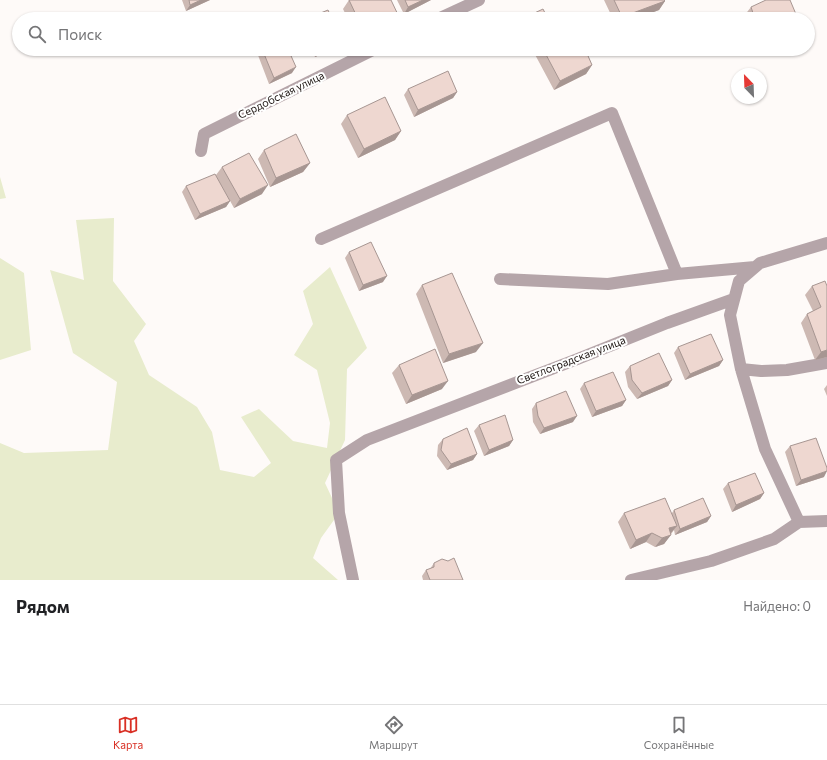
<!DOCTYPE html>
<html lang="ru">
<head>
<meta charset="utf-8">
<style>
  body { margin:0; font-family:Commissioner,sans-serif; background:#f2f2f2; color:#202124 }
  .compass { position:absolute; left:731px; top:68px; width:36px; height:36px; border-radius:50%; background:#fff; box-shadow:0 1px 3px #0004; rotate:337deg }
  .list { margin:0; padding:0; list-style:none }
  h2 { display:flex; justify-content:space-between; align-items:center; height:52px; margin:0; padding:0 16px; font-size:17px }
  h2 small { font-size:13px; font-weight:400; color:#757577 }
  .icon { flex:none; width:22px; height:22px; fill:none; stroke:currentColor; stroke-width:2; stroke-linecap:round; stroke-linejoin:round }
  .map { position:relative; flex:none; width:827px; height:580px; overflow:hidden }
  .search { position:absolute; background:#fff; box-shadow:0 1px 3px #0004; left:12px; right:12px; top:12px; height:44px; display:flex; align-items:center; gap:10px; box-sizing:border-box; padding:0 14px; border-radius:22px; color:#757577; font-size:15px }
  .sheet { height:124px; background:#fff }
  nav { display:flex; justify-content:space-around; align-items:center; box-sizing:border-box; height:56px; border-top:1px solid #e0e0e0; background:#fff; font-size:11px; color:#757577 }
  nav a { display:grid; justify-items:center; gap:2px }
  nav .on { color:#d93025 }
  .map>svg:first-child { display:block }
  .green { fill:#e8eccd }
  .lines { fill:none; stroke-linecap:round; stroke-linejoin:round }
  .minor { stroke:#b5a5a9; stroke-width:12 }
  .wall { fill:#cdb9b3 }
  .shaded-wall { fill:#a79692 }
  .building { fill:#eed7d0; stroke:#a79692 }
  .labels { text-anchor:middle; stroke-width:4; stroke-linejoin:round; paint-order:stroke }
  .street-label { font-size:11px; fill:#1c1411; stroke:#fff }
</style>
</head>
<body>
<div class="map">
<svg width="827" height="580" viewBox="0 0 827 580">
  <rect width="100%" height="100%" fill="#fefaf8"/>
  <!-- green -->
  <path class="green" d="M0,177l6,21 -6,1z
    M114,218l-1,63 33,43 -12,17 15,34 48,32 15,25 8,38 34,7 17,-14 -30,-46 18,-8 34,32 34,7 3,-25 -13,-53 -23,-15 19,-31 -10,-33 27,-24 37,81 -20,21 -2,71 -20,43 14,30 -18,25 -8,20 25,22h-338v-137l24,10 84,-3 9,-68 -44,-29 -23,-83 34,10 -8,-60z
    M0,258l24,15 7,77 -31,10z"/>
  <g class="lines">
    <!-- minor -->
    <path class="minor" d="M438,19l41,-19
      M201,151l3,-17 171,-85
      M321,239l291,-126 65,161 78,-7
      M500,279l108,5 69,-10
      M741,369l20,2 26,-1 40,-7
      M799,522l28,-1
      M353,580l-14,-67 -3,-53 31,-20 208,-80 92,-37 67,-24
      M631,580l80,-19 63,-22 25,-17 -34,-73 -24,-80 -11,-54 9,-34 21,-18 67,-20"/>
  </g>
  <!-- wall -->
  <path class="wall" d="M182,0h28l-24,11z
    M349,0l51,19h-52l-5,-10z
    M397,0h34l-27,14z
    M604,0h60l1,1 -6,9 -24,9h-22z
    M751,7l47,12h-52l-2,-3z
    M256,49h32l4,24 -23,11 -13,-34z
    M311,49h22l-18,8z
    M532,49h53l7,16 -6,9 -32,16z
    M408,89l49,3 -4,6 -39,19 -10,-22z
    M347,115l54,16 -6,9 -37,18 -17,-34z
    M264,150l46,13 -7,9 -33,15 -12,-28z
    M222,167l40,27 -28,14 -16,-29 12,22 -4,6 -31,13 -13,-28 4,-6 30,-11z
    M349,252l34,30 -24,9 -14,-33z
    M422,285l54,67 -33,11 -27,-69z
    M812,286h15v71l-12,3 -14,-37 6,-9 6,-3 -8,-16z
    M678,347l45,13 -4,6 -34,14 -11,-27z
    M399,365l43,24 -36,15 -14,-31z
    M630,366l42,14 -4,6 -31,13 -9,-12 -3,-15z
    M584,383l42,17 -4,6 -30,11 -12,-28z
    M827,385v11l-3,-7z
    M536,403l37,19 -33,12 -7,-12 -1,-13z
    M479,425l34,15 -4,6 -25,10 -10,-25z
    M443,439l34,15 -4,6 -26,10 -10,-14 1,-11z
    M790,446l34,31 -28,9 -11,-34z
    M728,483l36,10 -4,6 -28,13 -9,-23z
    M674,510l37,6 -4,6 -32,13 -1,-5 -10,14 -9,3 -9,-5 -16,7 -12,-27 6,-9h48z
    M448,561l15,19h-40l-1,-4 4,-6 4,-1 4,-6z"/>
  <!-- shaded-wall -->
  <path class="shaded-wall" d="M201,0h9l-24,11 4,-6z
    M423,0h8l-27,14 4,-7z
    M665,1l-6,9 -24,9h-14l1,-2z
    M324,49h9l-18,8 4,-6z
    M760,49h4l-6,3z
    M592,65l-6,9 -32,16 6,-9z
    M296,67l-4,6 -23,11 5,-6z
    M457,92l-4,6 -39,19 4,-7z
    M401,131l-6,9 -37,18 6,-9z
    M310,163l-7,9 -33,15 6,-9z
    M268,185l-6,9 -28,14 6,-9z
    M230,201l-4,6 -31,13 5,-6z
    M387,276l-4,6 -24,9 4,-6z
    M483,343l-7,9 -33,11 6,-9z
    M827,350v7l-12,3 6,-8z
    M723,360l-4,6 -34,14 5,-6z
    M672,380l-4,6 -31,13 5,-6z
    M448,381l-6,8 -36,15 6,-9z
    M626,400l-4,6 -30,11 4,-6z
    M577,416l-4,6 -33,12 4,-6z
    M513,440l-4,6 -25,10 5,-6z
    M477,454l-4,6 -26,10 4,-6z
    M827,471l-3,6 -28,9 5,-6z
    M764,493l-4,6 -28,13 4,-7z
    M711,516l-4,6 -32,13 5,-6z
    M677,526l-7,8 -1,-6z
    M652,533l-6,9 -16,7 6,-9z
    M671,535l-7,9 -9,3 7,-9z"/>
  <!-- building -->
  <path class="building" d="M189,0h12l-11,5z
    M349,0h42l9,19h-42z
    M405,0h18l-15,7z
    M614,0h50l1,1 -43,16z
    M766,0h24l8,19h-43l-4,-12z
    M543,9l5,10h-21l-1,-2z
    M328,10l4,9h-26z
    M262,49h26l8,18 -22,11z
    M318,49h6l-5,2z
    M543,49h42l7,16 -32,16z
    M448,71l9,21 -39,18 -10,-21z
    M385,97l16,34 -37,18 -17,-34z
    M296,134l14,29 -34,15 -12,-28z
    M249,153l19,32 -28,14 -18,-32z
    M215,174l15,27 -30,13 -14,-28z
    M371,242l16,34 -24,9 -14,-33z
    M452,273l31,70 -34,11 -27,-69z
    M825,281l2,5v64l-6,2 -14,-38 14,-7 -9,-21z
    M711,334l12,26 -33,14 -12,-27z
    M435,349l13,32 -36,14 -13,-30z
    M659,353l13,27 -30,13 -10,-13 -2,-14z
    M613,372l13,28 -30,11 -12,-28z
    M566,391l11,25 -33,12 -6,-12 -2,-13z
    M505,415l8,25 -24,10 -10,-25z
    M467,428l10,26 -26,10 -10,-14 2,-11z
    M816,438l11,30v3l-26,9 -11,-34z
    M755,473l9,20 -28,12 -8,-22z
    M665,498l12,28 -8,2 2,7 -9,3 -10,-5 -16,7 -12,-27z
    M703,498l8,18 -31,13 -6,-19z
    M454,558l9,22h-33l-4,-10 8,-3v-4l8,-4 6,2z"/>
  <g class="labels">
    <!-- street labels -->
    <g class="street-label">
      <text transform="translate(281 95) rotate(-26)" y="4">Сердобская улица</text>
      <text transform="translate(571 360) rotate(-21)" y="4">Светлоградская улица</text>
    </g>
  </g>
</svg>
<svg class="compass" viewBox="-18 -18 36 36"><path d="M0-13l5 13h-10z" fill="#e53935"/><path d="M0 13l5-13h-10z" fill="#757577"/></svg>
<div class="search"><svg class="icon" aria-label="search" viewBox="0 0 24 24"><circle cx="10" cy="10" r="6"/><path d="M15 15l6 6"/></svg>Поиск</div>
</div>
<section class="sheet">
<h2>Рядом<small>Найдено: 0</small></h2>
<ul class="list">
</ul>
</section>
<nav>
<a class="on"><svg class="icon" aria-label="map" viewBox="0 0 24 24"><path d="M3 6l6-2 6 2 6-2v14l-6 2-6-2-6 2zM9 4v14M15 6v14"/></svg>Карта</a>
<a><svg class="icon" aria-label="directions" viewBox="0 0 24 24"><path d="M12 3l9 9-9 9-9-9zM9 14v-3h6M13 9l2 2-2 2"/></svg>Маршрут</a>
<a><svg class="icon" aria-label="saved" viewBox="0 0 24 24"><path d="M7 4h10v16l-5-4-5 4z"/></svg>Сохранённые</a>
</nav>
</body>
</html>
